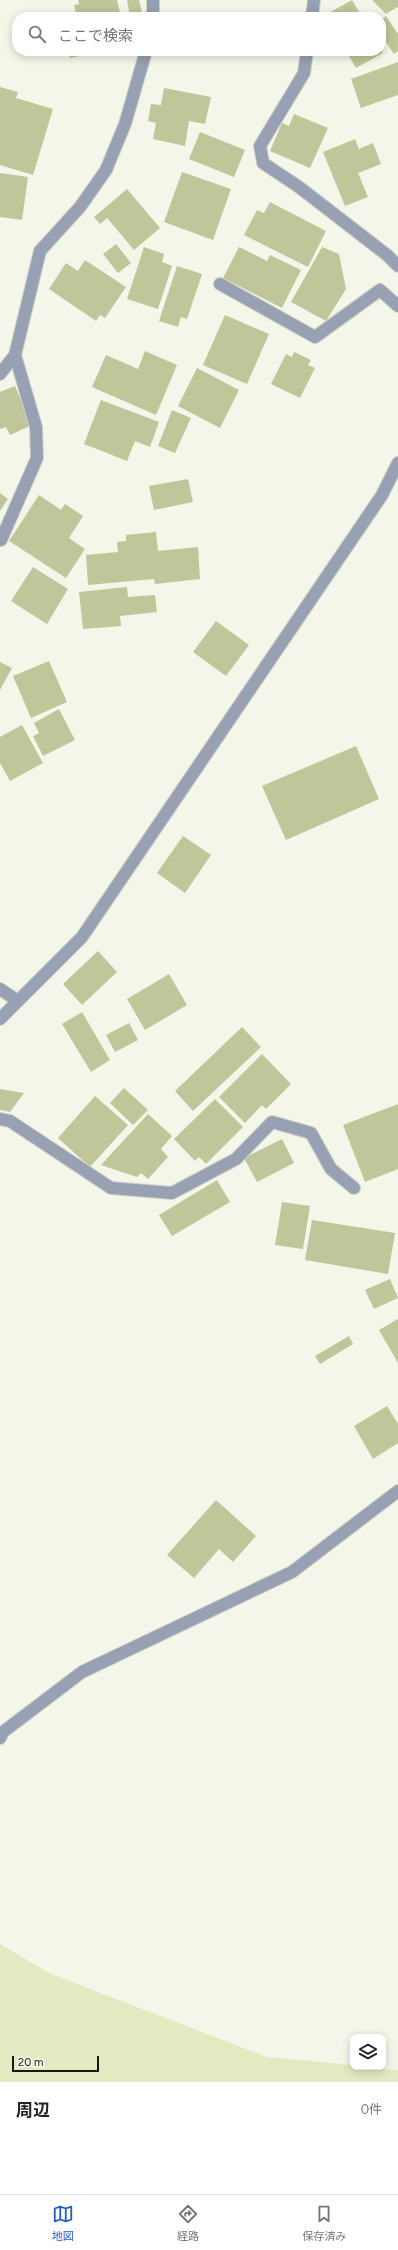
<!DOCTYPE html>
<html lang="ja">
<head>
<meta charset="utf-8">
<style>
  body { margin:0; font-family:Figtree,"Noto Sans JP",sans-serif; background:#f6f6f6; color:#202124 }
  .controls { position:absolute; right:12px; bottom:12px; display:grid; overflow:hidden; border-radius:8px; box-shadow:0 2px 10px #0003 }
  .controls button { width:36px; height:36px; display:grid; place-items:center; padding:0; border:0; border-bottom:1px solid #e0e0e0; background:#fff; color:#202124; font:20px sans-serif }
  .scale { position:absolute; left:12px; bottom:10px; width:87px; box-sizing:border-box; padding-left:4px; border:2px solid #161713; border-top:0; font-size:11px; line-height:14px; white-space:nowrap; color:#161713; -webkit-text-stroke:3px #f4f6e9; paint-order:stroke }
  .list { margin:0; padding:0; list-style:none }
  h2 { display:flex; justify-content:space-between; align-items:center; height:52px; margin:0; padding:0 16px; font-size:17px }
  h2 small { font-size:13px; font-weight:400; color:#757577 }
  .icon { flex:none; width:22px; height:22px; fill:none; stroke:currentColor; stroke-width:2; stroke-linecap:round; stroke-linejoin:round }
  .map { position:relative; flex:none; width:398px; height:2082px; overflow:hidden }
  .search { position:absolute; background:#fff; box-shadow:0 2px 10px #0003; left:12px; right:12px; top:12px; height:44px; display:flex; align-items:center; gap:10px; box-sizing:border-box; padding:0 14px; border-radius:16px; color:#757577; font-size:15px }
  .sheet { height:112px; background:#fff }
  nav { display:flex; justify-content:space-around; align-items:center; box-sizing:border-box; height:56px; border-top:1px solid #e0e0e0; background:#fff; font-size:11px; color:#757577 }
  nav a { display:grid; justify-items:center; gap:2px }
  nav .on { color:#225cc8 }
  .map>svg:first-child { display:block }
  .green { fill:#e3e9c1 }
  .building { fill:#c0c699 }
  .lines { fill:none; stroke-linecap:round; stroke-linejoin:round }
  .lane-casing { stroke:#d0d2c7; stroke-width:14 }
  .street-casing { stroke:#d0d2c7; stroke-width:14 }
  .lane { stroke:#97a1b3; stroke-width:12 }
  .street { stroke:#97a1b3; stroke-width:12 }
</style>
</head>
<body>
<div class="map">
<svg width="398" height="2082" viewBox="0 0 398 2082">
  <rect width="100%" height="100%" fill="#f4f6e9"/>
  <!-- green -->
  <path class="green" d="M0,1944l51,30 216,83 86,8v2l45,3v12h-398z"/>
  <!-- building -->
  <path class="building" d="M78,0h39l4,17h-44l-3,-12 5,-1z
    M127,0h12l4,17h-13z
    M352,0l10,17h-36l-1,-2z
    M372,0h26v7l-12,7z
    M386,16l12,18v17l-4,3 -13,-19v-15z
    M69,51h29v1l-28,6z
    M346,51h36l1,2 -27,15z
    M398,62v33l-37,13 -10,-29z
    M0,87l18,5 -2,6 37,11 -20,66 -33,-10z
    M164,88l47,9 -6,27 -16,-3 -4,25 -32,-7 3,-16 -8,-2 3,-17 10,1z
    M294,114l34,14 -18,40 -40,-17 12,-28 7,3z
    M200,132l45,18 -11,27 -45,-18z
    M355,139l4,10 14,-6 8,21 -23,9 10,24 -23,9 -22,-54z
    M182,172l49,17 -18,51 -49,-18z
    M0,173l28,4 -6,43 -22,-3z
    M127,189l33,39 -26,22 -27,-32 -7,6 -6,-7z
    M270,202l56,29 -18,36 -64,-32 13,-25 7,3z
    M116,244l15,19 -13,10 -15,-19z
    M144,247l20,7 -2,8 10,4 -14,43 -31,-10z
    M239,247l28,14 3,-6 31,15 -19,38 -59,-30z
    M322,247l17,7 7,35 -20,32 -35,-19z
    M85,260l41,27 -21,31 -5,-3 -4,6 -47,-32 17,-26 12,8z
    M177,266l25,8 -15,45 -6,-2 -3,10 -19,-6z
    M225,315l44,19 -22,50 -44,-19z
    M145,351l32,14 -21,50 -64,-28 14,-32 32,14z
    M294,352l17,8 -3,5 7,3 -15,30 -29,-14 15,-30 6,3z
    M197,368l42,22 -19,38 -42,-22z
    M15,386l17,39 -22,10 -4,-8 -6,2v-37z
    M101,400l58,22 -9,25 -15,-6 -8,20 -43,-17z
    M172,410l19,8 -16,35 -17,-7z
    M188,479l5,23 -39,8 -5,-24z
    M0,493l8,6 -8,12z
    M39,495l22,15 4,-6 18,12 -14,22 16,11 -19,29 -57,-37z
    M156,532l2,19 40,-4 2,32 -45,5 -1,-5 -66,6 -2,-30 32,-3 -1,-10 9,-1v-6z
    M33,567l35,22 -21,35 -36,-23z
    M127,587l1,10 27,-2 2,17 -37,4 1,10 -38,3 -4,-37z
    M216,621l33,24 -23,31 -33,-24z
    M49,661l18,41 -36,16 -18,-42z
    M0,662l12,6 -12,22z
    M59,709l16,31 -32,16 -10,-20 6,-3 -5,-10z
    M22,725l21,38 -33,18 -10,-18v-26z
    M356,746l23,53 -93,41 -24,-54z
    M183,836l28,19 -26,38 -28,-20z
    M98,951l19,21 -35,33 -19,-21z
    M169,974l18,31 -42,25 -18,-31z
    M82,1012l28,48 -19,12 -29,-48z
    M129,1023l9,17 -23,12 -9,-17z
    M242,1027l19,20 -68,64 -18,-20z
    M262,1054l29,30 -25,25 -4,-4 -17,18 -26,-26z
    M124,1088l24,22 -15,15 -23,-22z
    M0,1089l24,4 -14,19 -10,-2z
    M95,1096l33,29 -38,42 -32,-29z
    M215,1099l28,28 -37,37 -7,-7 -4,4 -21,-22z
    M398,1104v65l-33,13 -22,-57z
    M148,1114l24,22 -11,13 7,8 -20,22 -7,-6 -4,4 -36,-12z
    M282,1139l12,24 -37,19 -13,-24z
    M217,1180l13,22 -58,34 -13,-21z
    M282,1202l28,4 -7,43 -28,-4z
    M312,1220l83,13 -7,41 -83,-14z
    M390,1279l8,19 -24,11 -9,-19z
    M398,1319v44l-19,-33z
    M349,1336l4,8 -33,20 -5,-8z
    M387,1406l11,18v19l-25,16 -19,-33z
    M216,1500l40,36 -23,26 -14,-13 -25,29 -27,-23z"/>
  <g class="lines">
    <!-- lane casing -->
    <g class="lane-casing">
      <path id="lane" d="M220,284l95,53 65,-47 18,16
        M0,989l18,12
        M0,1119l10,2 101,67 61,5 64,-34 36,-37 39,11 20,36 23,19"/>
    </g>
    <!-- street casing -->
    <g class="street-casing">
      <path id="street" d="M153,17v-17
        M312,17l2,-17
        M307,51l-3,22 -44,73 3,17 36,24 88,68 11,11
        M0,374l15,-19
        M1,540l36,-82 -1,-31 -21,-72 25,-104 40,-44 26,-37 19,-46 21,-73
        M0,1019l82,-82 300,-442 16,-32
        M0,1738l3,-6 79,-60 210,-100 106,-81"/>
    </g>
    <!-- lane -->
    <use href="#lane" class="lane"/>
    <!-- street -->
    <use href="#street" class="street"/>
  </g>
</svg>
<div class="controls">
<button><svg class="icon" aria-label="layers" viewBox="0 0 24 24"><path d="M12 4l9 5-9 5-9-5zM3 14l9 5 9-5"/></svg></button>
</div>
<div class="scale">20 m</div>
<div class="search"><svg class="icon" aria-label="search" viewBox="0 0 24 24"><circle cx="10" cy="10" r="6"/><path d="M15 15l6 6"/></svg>ここで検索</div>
</div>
<section class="sheet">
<h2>周辺<small>0件</small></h2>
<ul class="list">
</ul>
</section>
<nav>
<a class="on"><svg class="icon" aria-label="map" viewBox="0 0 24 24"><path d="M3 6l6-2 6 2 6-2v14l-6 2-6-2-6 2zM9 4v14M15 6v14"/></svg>地図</a>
<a><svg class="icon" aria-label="directions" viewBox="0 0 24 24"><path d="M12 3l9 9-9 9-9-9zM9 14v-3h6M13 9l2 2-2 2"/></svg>経路</a>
<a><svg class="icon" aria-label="saved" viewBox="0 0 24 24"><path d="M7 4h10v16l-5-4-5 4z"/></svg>保存済み</a>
</nav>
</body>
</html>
